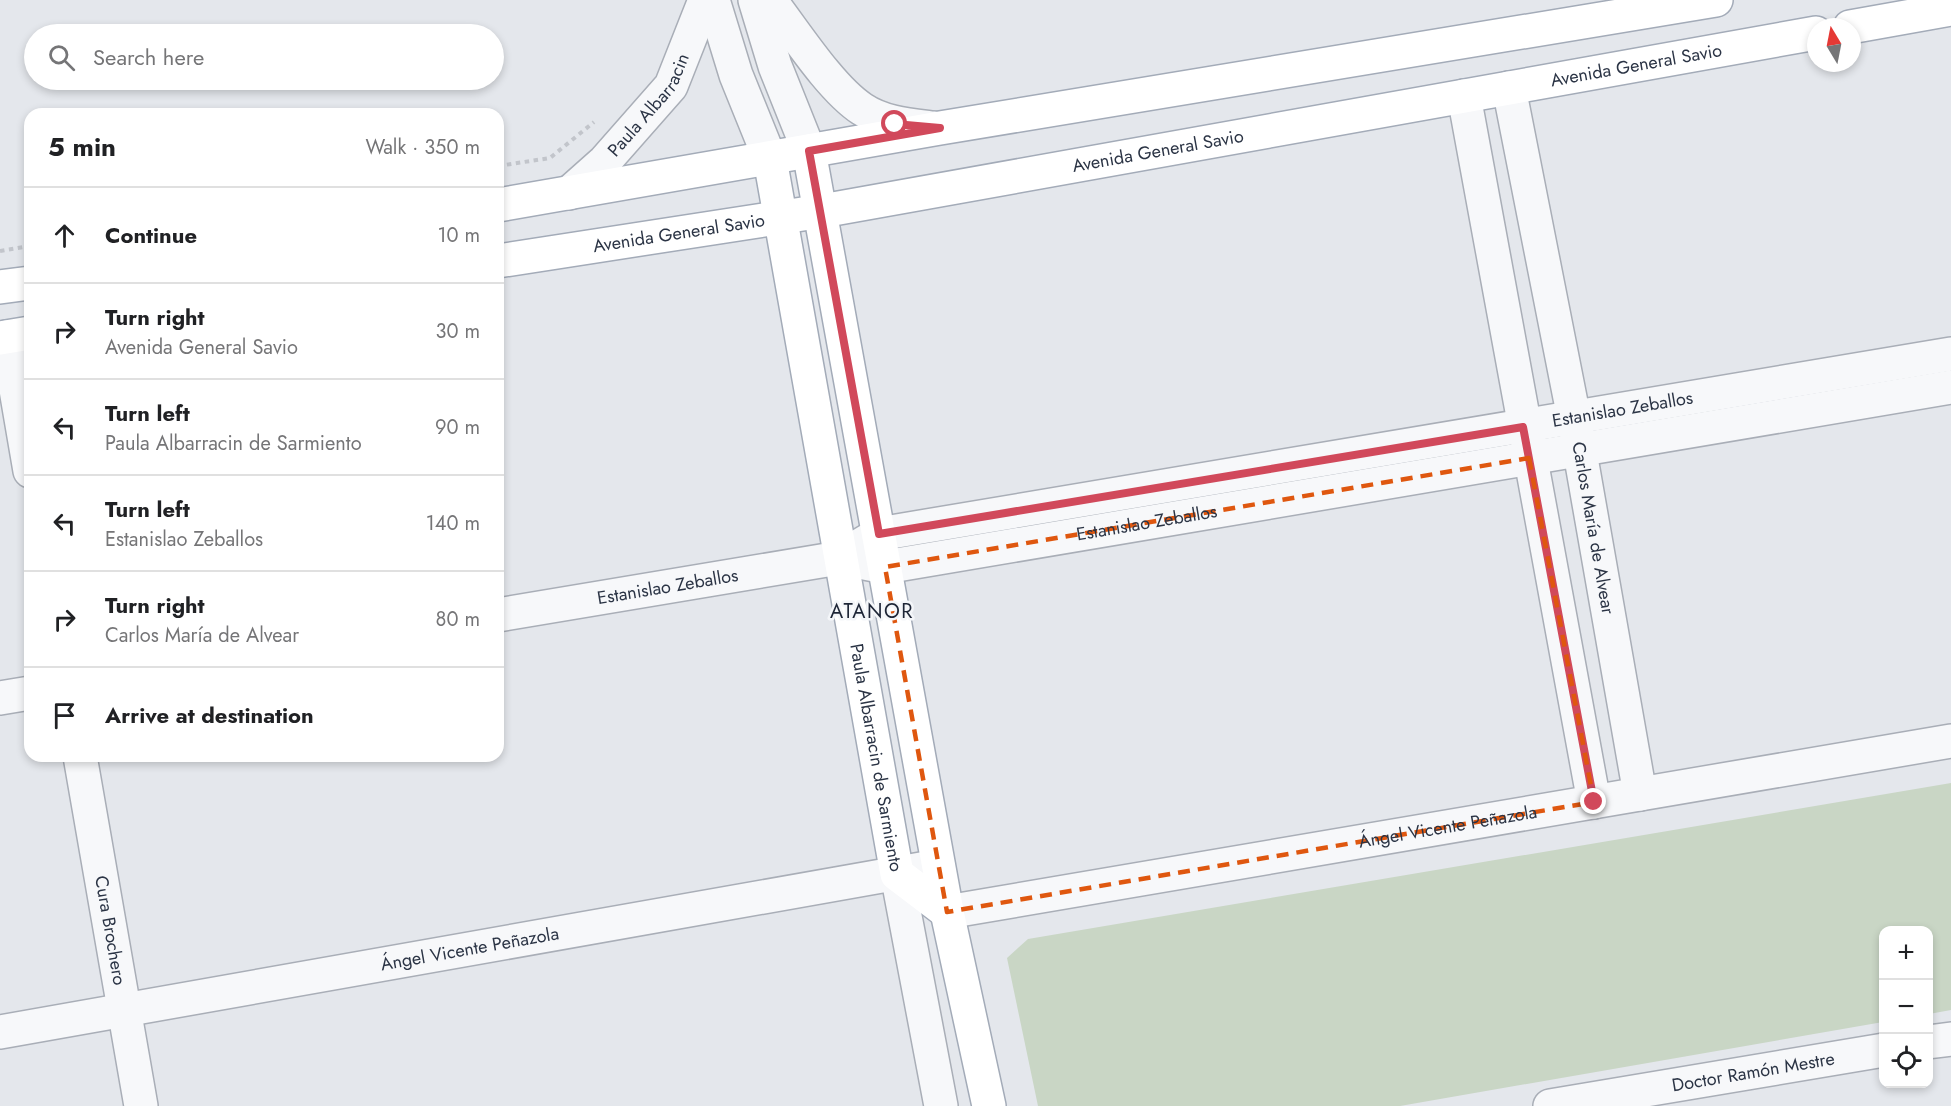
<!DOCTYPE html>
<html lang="en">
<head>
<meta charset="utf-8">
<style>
  body { margin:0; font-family:Jost,sans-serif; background:#f6f6f6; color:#202124 }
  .controls { position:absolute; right:18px; bottom:18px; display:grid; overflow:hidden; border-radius:12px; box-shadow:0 3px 9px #0003 }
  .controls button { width:54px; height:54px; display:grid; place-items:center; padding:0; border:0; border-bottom:2px solid #e0e0e0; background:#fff; color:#202124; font:30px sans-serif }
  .compass { position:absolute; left:1807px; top:18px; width:54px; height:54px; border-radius:50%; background:#fff; box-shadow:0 3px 9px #0003; rotate:350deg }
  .stop { position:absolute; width:18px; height:18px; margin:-14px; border:4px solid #d1495b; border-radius:50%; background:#fff }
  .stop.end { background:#d1495b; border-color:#fff; box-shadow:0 2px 6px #0008 }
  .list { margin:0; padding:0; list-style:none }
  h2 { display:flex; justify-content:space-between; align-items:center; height:78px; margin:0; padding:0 24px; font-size:26px }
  h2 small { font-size:20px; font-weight:400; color:#757577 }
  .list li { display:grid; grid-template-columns:39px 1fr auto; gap:18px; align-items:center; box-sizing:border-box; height:96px; padding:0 24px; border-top:2px solid #e0e0e0 }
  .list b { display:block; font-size:22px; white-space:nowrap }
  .list p { margin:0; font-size:20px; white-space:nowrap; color:#757577 }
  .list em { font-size:20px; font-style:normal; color:#757577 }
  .icon { flex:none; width:33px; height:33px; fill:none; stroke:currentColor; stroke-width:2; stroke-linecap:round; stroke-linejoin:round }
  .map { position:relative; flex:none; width:1951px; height:1106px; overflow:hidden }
  .search { position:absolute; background:#fff; box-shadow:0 3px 9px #0003; left:24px; top:24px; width:480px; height:66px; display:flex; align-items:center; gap:15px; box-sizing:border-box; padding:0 21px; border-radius:33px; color:#757577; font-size:22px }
  .panel { position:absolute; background:#fff; box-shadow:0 3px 9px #0003; left:24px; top:108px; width:480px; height:654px; border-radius:18px }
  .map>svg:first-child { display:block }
  .green { fill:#c9d6c5 }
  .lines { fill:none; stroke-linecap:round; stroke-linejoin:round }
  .minor-casing { stroke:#a9aeb7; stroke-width:36 }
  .major-casing { stroke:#a3abb8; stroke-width:36 }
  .path { stroke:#c2c5cb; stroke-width:4; stroke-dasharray:4.5 4.5; stroke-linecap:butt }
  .minor { stroke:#f7f8fa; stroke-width:33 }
  .major { stroke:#fff; stroke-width:33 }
  .route { stroke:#d1495b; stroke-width:8 }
  .marked { fill:none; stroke:#df570f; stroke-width:4.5; stroke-dasharray:12 8; stroke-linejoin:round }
  .labels { text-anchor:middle; stroke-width:5; stroke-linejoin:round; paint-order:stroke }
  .street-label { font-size:18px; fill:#2b3445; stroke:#f4f6f9 }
  .neighbourhood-label { font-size:20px; letter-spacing:1.5px; fill:#1d2536; stroke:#f4f6f9 }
</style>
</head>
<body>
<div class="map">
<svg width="1951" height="1106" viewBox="0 0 1951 1106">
  <rect width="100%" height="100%" fill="#e4e7ec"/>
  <!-- green -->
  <path class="green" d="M1951,783v227l-22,4 -1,-84h-44l-1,92 -483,84h-362l-31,-148 21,-19z"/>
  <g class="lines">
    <!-- minor casing -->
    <g class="minor-casing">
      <g id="minor">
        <path d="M713,0l23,75 34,84"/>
        <path d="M755,0l20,66 34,85"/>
        <path d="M770,0c24,31 60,88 92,109 21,14 46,16 71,19"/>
        <path id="s1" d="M1509,88l65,330 66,376"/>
        <path d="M1464,96l130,706"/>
        <path id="s2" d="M569,193l36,-32 66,-75 34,-86"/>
        <path d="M7,337l23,134"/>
        <path id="s3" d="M854,549l25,-15 1072,-180"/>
        <path id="s4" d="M498,615l341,-57 46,9 1066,-180"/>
        <path d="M0,698l30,-5"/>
        <path id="s5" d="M80,756l61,350"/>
        <path d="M897,874l44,232"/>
        <path id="s6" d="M947,912l1004,-171"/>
        <path id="s7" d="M0,1032l938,-166"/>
        <path d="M1928,1042l23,-3"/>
        <path id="s8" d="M1550,1106l334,-56"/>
      </g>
    </g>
    <!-- major casing -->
    <g class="major-casing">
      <g id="major">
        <path d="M1850,27l101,-18"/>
        <path d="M809,151l138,761 42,194"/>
        <path id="s9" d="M770,159l127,715 50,38"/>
        <path d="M498,205l442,-77 776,-128"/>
        <path id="s10" d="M498,261l324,-50 994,-178"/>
        <path d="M0,287l30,-4"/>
        <path d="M0,338l30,-5"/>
      </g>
    </g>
    <!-- path -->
    <path class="path" d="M498,166l52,-8 44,-36
      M0,251l30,-5"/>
    <!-- minor -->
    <use href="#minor" class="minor"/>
    <!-- major -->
    <use href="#major" class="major"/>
  </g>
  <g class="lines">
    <!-- route -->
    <path class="route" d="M895,124l45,4 -131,23 70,383 644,-107 71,375"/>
  </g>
  <!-- marked area -->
  <path class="marked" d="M1529,458l65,344 -647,110 -62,-345z"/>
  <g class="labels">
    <!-- street labels -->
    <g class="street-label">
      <text dy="6" stroke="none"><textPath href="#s10" startOffset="1155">Avenida General Savio</textPath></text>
      <text dy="6" stroke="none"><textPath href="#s2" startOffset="120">Paula Albarracin</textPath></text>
      <text dy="6" stroke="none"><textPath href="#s10" startOffset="669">Avenida General Savio</textPath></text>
      <text dy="6" stroke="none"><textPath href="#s10" startOffset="183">Avenida General Savio</textPath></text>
      <text dy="6" stroke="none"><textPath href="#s3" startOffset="783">Estanislao Zeballos</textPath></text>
      <text dy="6" stroke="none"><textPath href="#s4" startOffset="658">Estanislao Zeballos</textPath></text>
      <text dy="6" stroke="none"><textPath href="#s1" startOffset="448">Carlos María de Alvear</textPath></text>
      <text dy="6" stroke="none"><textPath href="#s4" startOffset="172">Estanislao Zeballos</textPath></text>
      <text dy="6" stroke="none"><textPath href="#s9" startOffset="608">Paula Albarracin de Sarmiento</textPath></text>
      <text dy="6" stroke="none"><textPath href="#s6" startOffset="508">Ángel Vicente Peñazola</textPath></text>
      <text dy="6" stroke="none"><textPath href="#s5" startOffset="177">Cura Brochero</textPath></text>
      <text dy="6" stroke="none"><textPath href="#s7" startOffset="477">Ángel Vicente Peñazola</textPath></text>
      <text dy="6" stroke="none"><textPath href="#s8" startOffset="206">Doctor Ramón Mestre</textPath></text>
    </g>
    <!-- neighbourhood labels -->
    <g class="neighbourhood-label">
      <text x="872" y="618">ATANOR</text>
    </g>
  </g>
</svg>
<div class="controls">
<button>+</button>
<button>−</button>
<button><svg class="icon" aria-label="locate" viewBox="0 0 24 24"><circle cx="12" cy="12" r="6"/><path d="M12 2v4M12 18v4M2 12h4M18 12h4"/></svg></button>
</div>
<svg class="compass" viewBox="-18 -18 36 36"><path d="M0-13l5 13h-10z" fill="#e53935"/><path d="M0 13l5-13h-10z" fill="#757577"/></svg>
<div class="stop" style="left:895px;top:124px"></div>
<div class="stop end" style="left:1594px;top:802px"></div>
<div class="search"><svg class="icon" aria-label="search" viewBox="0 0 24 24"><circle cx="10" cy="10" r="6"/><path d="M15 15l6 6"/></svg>Search here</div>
<section class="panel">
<h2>5 min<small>Walk · 350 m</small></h2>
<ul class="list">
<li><svg class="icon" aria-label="ahead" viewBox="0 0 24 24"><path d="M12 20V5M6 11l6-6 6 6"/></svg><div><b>Continue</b></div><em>10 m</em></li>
<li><svg class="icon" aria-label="right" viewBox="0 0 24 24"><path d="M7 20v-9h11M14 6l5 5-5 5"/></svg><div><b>Turn right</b><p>Avenida General Savio</p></div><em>30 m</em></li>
<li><svg class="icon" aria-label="left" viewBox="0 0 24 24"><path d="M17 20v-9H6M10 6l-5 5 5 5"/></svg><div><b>Turn left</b><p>Paula Albarracin de Sarmiento</p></div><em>90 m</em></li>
<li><svg class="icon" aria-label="left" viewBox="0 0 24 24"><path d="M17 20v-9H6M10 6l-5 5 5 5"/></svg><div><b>Turn left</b><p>Estanislao Zeballos</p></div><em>140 m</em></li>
<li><svg class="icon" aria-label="right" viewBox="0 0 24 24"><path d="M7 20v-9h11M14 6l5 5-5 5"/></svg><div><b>Turn right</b><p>Carlos María de Alvear</p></div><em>80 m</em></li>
<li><svg class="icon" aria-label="arrive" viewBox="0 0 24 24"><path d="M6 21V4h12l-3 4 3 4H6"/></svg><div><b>Arrive at destination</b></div></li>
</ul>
</section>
</div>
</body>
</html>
